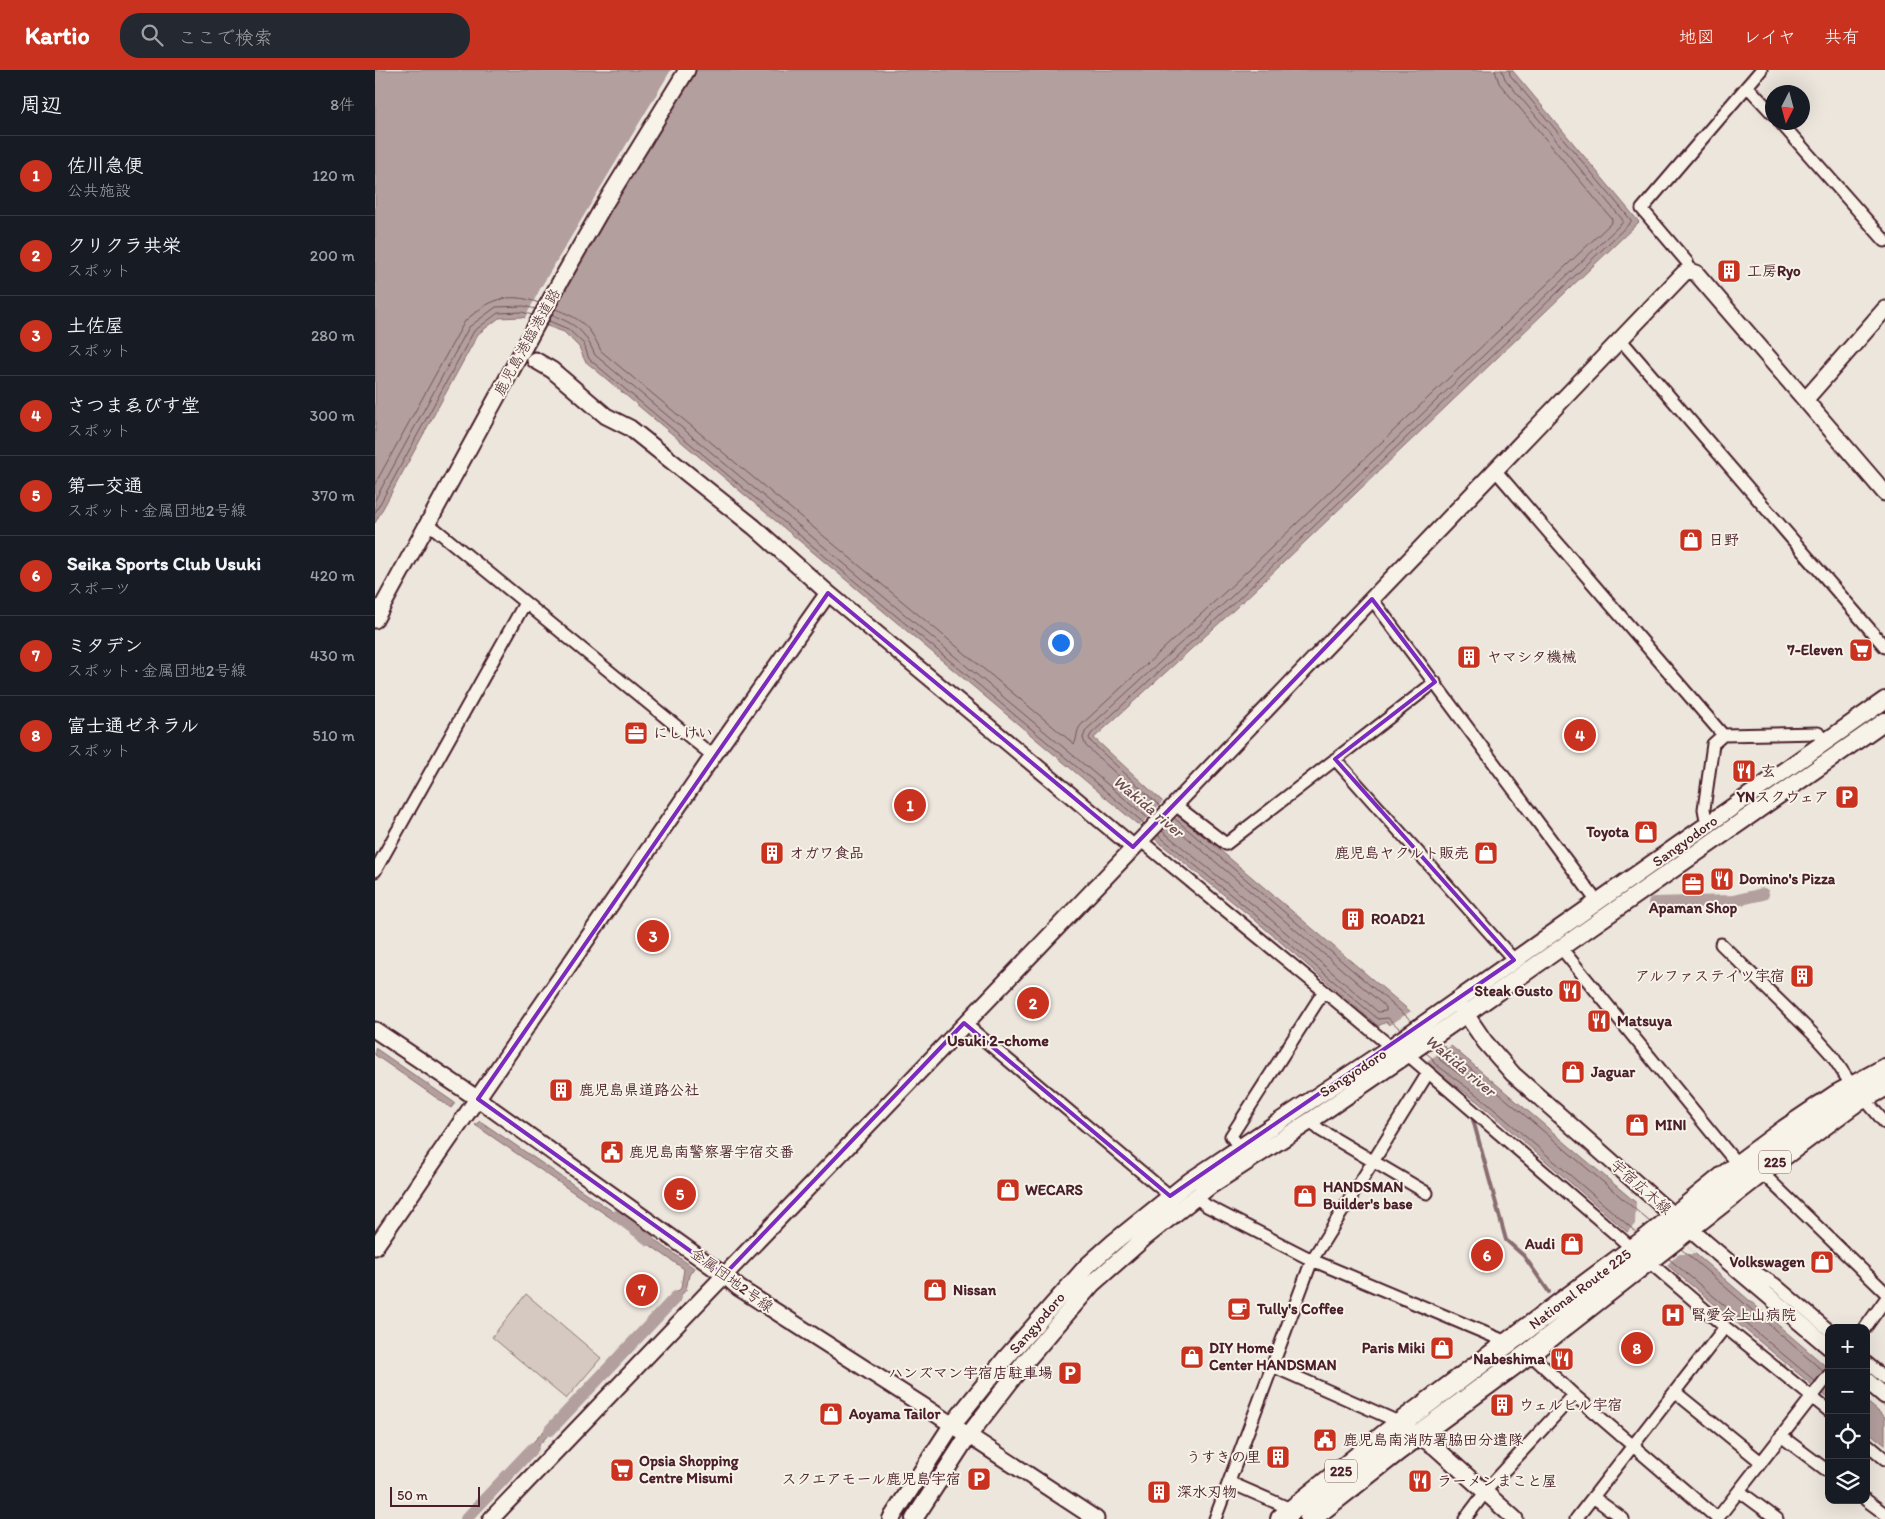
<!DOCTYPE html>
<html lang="ja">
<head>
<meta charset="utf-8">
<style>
  body { margin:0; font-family:Itim,"Klee One",sans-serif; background:#242831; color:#f1f3f6 }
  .controls { position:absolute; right:15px; bottom:15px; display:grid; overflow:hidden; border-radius:10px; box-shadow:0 5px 20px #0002 }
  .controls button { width:45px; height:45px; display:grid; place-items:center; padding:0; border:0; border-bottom:1px solid #363941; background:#171b24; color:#f1f3f6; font:25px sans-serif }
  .compass { position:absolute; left:1390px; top:15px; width:45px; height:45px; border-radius:50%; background:#171b24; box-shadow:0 5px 20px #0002; rotate:186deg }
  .scale { position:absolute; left:15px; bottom:12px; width:90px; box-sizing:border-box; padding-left:5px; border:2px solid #4a1f2b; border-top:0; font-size:14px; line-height:18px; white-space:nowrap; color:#4a1f2b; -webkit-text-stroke:4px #f7f3e8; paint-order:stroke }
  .you { position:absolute; left:685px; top:572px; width:18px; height:18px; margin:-12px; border:4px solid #fff; border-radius:50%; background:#1a73e8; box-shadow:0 0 0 8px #1a73e833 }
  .badge { display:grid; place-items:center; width:32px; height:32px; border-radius:50%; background:#c8321e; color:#fff; font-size:16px; font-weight:700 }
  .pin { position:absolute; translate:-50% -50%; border:2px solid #fff; box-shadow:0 1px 5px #0006 }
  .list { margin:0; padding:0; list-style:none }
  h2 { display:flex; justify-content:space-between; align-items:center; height:65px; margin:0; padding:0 20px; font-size:21px }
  h2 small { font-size:16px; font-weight:400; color:#9ea1a6 }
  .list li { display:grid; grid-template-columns:32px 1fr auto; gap:15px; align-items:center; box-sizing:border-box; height:80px; padding:0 20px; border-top:1px solid #363941 }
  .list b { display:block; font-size:19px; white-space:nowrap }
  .list p { margin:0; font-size:16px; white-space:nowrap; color:#9ea1a6 }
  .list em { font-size:16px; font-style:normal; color:#9ea1a6 }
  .icon { flex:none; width:28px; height:28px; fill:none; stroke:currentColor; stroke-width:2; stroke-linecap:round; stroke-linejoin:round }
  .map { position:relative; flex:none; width:1510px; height:1449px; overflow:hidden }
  header { display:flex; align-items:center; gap:30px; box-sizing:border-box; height:70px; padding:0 25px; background:#c8321e; color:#fff }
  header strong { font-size:24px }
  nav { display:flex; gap:28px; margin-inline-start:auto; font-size:18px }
  .search { width:350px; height:45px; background:#242831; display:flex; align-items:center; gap:12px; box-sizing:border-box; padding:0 18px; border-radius:20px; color:#9ea1a6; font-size:19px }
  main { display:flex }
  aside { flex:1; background:#171b24 }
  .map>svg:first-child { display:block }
  .green { fill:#d5c9c2; stroke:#907476 }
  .water { fill:#b39f9d; stroke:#896c6f }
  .pier { fill:#ece6dd }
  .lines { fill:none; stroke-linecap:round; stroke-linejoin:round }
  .shore { stroke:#745259; stroke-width:1 }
  .stream { stroke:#896c6f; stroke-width:4 }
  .canal { stroke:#b39f9d; stroke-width:12 }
  .minor-casing { stroke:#4a1f2b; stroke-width:15 }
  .tertiary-casing { stroke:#4a1f2b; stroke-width:19 }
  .secondary-casing { stroke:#4a1f2b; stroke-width:20 }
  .trunk-casing { stroke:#4a1f2b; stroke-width:24 }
  .minor { stroke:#f7f3e8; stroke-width:11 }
  .tertiary { stroke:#f7f3e8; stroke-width:15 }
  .secondary { stroke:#f7f3e8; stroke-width:16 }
  .trunk { stroke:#f7f3e8; stroke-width:20 }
  .marked { fill:none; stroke:#7b2cbf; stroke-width:4; stroke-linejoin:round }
  .labels { text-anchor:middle; stroke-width:4; stroke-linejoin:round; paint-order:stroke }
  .shield { fill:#f7f3e8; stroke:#7e5f64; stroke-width:1 }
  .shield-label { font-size:14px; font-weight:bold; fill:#4a1f2b }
  .poi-label { font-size:15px; font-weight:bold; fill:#4a1f2b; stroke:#f7f3e8; text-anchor:start }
  .street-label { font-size:15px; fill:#4a1f2b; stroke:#f7f3e8 }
  .water-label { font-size:16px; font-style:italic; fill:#6f4c53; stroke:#f7f3e8 }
  .neighbourhood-label { font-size:16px; font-weight:bold; fill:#4a1f2b; stroke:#f7f3e8 }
</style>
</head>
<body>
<header>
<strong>Kartio</strong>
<div class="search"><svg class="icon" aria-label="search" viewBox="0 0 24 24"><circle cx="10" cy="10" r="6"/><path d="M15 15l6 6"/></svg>ここで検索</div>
<nav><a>地図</a><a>レイヤ</a><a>共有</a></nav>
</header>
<main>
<aside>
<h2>周辺<small>8件</small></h2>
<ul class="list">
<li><span class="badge">1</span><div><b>佐川急便</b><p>公共施設</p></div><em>120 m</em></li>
<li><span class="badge">2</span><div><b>クリクラ共栄</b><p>スポット</p></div><em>200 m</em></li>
<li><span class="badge">3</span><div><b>土佐屋</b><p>スポット</p></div><em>280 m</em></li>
<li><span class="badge">4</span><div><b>さつまゑびす堂</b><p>スポット</p></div><em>300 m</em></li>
<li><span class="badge">5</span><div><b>第一交通</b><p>スポット · 金属団地2号線</p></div><em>370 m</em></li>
<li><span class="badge">6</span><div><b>Seika Sports Club Usuki</b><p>スポーツ</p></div><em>420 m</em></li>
<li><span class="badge">7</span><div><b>ミタデン</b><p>スポット · 金属団地2号線</p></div><em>430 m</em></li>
<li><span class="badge">8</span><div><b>富士通ゼネラル</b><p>スポット</p></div><em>510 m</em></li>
</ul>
</aside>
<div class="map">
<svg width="1510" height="1449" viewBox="0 0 1510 1449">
  <rect width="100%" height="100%" fill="#ece6dd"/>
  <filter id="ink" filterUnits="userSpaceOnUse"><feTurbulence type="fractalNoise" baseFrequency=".02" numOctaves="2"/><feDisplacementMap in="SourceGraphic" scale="10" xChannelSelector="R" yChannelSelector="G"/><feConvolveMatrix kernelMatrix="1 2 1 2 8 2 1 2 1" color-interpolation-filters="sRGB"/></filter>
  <g filter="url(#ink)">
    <!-- green -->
    <path class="green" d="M151,1224l75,64 -35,41 -74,-62z"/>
    <!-- water -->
    <path class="water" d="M0,0h1137l127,152 -401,384 -144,132 68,63 472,400 195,168v30l-203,-168 -148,-129 -49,-36 -1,-5 -42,-39 -8,4 -123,-106 -100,-81 -570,-478 -6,-14 -15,-15 -42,-15 -23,1 -21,16 -103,189z
      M0,978l80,55 -4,5 -76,-53z
      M105,1051l151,103 -4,5 -152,-104z
      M263,1158l56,40 -5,7 -3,15 -20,21 -5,-3 20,-20 3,-19 -50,-35z
      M240,1284l5,5 -19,21 -5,-5z
      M213,1315l6,5 -20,20 -5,-5z
      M1491,1331l19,16v28l-19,-15z
      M184,1345l4,4 -40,43 -5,-4z
      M132,1399l4,4 -27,31 -5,-4z"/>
    <!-- pier -->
    <path class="pier" d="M296,0h25l-90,150 -62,107 -20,-7 17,-33z
      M789,730l16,14 -27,27 -15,-13z
      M1036,941l41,34 -25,16 -40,-34z
      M1261,1131l60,53h-18l-12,12 -26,-21 -13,-12 8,-9z"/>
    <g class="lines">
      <!-- shore -->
      <path class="shore" d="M180,239c25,9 35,17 46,42l473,393c4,-5 1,-13 8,-20l143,-132 387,-370v-3l-113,-136 -4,-13
        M177,245c25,10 32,15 43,40l554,464
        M174,251l19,8 16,15 5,15 556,465
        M0,414l90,-163c24,-21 42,-30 74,-18
        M0,430l94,-173 27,-20 28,-1 11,3
        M0,443l99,-182 24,-18 24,-1 10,3
        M786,737l-70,-65 -2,-4 2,-4 144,-132 396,-380v-2l-121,-145 -1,-5
        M782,741l-71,-65 -3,-8 3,-8 144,-132 393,-376 -1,-3 -117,-140 -3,-9
        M799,748l238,203
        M787,761l100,81 116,100 8,-1v-4l-216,-184
        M783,765l100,82 120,102 10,-1 12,11
        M1065,973l210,179
        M1065,982l25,20v3l-3,1 -22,-16 -2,-6z
        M1051,983l6,5 2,5 47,35 156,135
        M1306,1179l142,122
        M1294,1189l146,122"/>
      <!-- stream -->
      <path class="stream" d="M1097,1046l34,124 18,16 25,36"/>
      <!-- canal -->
      <path class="canal" d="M1279,833l79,-2 30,-7
        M242,1146l32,24
        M175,1360l126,-133
        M91,1449l67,-71"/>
      <!-- minor casing -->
      <g class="minor-casing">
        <path id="minor" d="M1372,16l26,28
          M1405,52l105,119
          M1315,201l-3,-9 -45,-53 119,-139
          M1245,269l265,308
          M1120,400l228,265
          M54,454l284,232
          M997,529l226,304
          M960,689l179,201
          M799,734l52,40 209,-162
          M1332,755l-3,-16 9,-65 10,-9 95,-2 8,7
          M765,770l184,151 -93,145 8,11
          M0,801l150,-268
          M1346,874l92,90 18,20 21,32
          M1186,878l177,217
          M949,921l67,56
          M589,953l206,173
          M1032,984l226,195
          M1488,1027l22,26
          M935,1051l10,9 107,63
          M1386,1102l124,120
          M821,1127l11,9 105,54 197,83
          M1272,1190l78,67 104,84
          M1364,1200l12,-1 24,15 54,46
          M1490,1258l20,-28
          M1154,1283l45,42 144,124
          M1491,1292l19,16
          M897,1296l129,57
          M1300,1322l86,70
          M1406,1366l48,36
          M1491,1373l19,16
          M854,1412l64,28
          M1364,1421l38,28
          M1218,1427l30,22
          M1491,1430l19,14
          M840,1449l97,-259 116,-187
          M1090,1449l25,-33 84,-91
          M1201,1449l149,-192
          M1342,1449l112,-144"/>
      </g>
      <!-- tertiary casing -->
      <g class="tertiary-casing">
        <path id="tertiary" d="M160,290l17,10 54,46 24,12 124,99 74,66 305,254
          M1431,329l79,-90
          M0,550l186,-340 43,-75 83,-135
          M1084,934l26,38 28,32 148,131 168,142
          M0,960l103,69 246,176 15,13 183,117 174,114
          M0,1177l338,-491 115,-163
          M1491,1310l19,16
          M1035,1360l25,17 80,72
          M116,1449l1193,-1246 6,-2 6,2 189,220"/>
      </g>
      <!-- secondary casing -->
      <g class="secondary-casing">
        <path id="secondary" d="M516,1449l61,-94 53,-66 82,-93 27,-24 76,-61 201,-134 494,-347
          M539,1449l54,-83 57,-74 67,-78 52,-46 67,-53 99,-64 136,-93 439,-307"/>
      </g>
      <!-- trunk casing -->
      <g class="trunk-casing">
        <path id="trunk" d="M906,1449l105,-85 262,-196 90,-73 47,-35 52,-35 48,-26
          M935,1449l88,-69 134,-99 229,-179 91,-68 33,-18"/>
      </g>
      <!-- minor -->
      <use href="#minor" class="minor"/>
      <!-- tertiary -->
      <use href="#tertiary" class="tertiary"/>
      <!-- secondary -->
      <use href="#secondary" class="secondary"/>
      <!-- trunk -->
      <use href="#trunk" class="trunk"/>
    </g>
  </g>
  <!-- marked area -->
  <path class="marked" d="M453,523l305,254 239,-248 63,83 -100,77 179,201 -344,236 -206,-173 -240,252 -246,-176z"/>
  <!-- icons -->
  <defs>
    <g id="building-square" transform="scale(1.25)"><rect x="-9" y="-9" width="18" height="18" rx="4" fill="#c8321e" stroke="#f7f3e8"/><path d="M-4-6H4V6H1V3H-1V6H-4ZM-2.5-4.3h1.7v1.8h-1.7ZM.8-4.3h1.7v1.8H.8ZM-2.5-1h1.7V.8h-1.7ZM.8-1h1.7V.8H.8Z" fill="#fff"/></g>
    <g id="shop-square" transform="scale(1.25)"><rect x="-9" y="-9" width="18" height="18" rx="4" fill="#c8321e" stroke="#f7f3e8"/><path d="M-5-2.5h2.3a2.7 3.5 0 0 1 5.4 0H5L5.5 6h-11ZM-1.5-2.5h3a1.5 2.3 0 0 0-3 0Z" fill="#fff"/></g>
    <g id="supermarket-square" transform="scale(1.25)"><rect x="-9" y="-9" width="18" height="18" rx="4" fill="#c8321e" stroke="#f7f3e8"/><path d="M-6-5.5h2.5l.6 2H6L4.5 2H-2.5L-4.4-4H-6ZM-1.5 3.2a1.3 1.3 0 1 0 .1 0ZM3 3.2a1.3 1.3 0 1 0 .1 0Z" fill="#fff"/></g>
    <g id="office-square" transform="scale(1.25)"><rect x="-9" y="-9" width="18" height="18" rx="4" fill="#c8321e" stroke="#f7f3e8"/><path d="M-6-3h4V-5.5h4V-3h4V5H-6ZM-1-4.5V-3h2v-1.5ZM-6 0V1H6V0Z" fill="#fff"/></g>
    <g id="restaurant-square" transform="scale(1.25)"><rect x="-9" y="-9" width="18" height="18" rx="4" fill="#c8321e" stroke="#f7f3e8"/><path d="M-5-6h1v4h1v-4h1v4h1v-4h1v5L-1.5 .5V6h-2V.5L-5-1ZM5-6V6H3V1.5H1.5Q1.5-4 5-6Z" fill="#fff"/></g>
    <g id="parking-square" transform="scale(1.25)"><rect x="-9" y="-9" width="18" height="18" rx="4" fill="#c8321e" stroke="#f7f3e8"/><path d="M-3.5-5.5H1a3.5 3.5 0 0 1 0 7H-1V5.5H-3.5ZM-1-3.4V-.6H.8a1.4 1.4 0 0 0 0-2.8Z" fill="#fff"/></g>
    <g id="civic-square" transform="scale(1.25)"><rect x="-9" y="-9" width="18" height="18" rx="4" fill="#c8321e" stroke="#f7f3e8"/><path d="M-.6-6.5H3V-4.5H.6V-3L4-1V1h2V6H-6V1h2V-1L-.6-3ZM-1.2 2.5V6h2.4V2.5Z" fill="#fff"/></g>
    <g id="cafe-square" transform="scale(1.25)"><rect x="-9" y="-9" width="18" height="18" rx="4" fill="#c8321e" stroke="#f7f3e8"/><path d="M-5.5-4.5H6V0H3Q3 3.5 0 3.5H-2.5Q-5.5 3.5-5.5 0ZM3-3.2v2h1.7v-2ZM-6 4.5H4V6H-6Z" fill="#fff"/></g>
    <g id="hospital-square" transform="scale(1.25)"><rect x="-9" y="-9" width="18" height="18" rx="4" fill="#c8321e" stroke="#f7f3e8"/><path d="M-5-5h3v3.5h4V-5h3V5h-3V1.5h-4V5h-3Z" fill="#fff"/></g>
  </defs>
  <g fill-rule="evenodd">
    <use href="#building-square" x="1354" y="201"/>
    <use href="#shop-square" x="1316" y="470"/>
    <use href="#supermarket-square" x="1486" y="580"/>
    <use href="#building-square" x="1094" y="587"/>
    <use href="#office-square" x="261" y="663"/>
    <use href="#restaurant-square" x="1369" y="701"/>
    <use href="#parking-square" x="1472" y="727"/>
    <use href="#shop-square" x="1271" y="762"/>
    <use href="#building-square" x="397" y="783"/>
    <use href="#shop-square" x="1111" y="783"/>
    <use href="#restaurant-square" x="1347" y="809"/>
    <use href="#office-square" x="1318" y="814"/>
    <use href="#building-square" x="978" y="849"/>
    <use href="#building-square" x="1427" y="906"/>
    <use href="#restaurant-square" x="1195" y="921"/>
    <use href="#restaurant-square" x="1224" y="951"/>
    <use href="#shop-square" x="1198" y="1002"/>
    <use href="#building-square" x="186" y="1020"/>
    <use href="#shop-square" x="1262" y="1055"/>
    <use href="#civic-square" x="237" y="1082"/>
    <use href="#shop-square" x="633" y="1120"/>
    <use href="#shop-square" x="930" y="1126"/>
    <use href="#shop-square" x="1197" y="1174"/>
    <use href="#shop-square" x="1447" y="1192"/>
    <use href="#shop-square" x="560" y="1220"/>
    <use href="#cafe-square" x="864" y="1239"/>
    <use href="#hospital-square" x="1298" y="1245"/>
    <use href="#shop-square" x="1067" y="1278"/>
    <use href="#shop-square" x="817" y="1287"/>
    <use href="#restaurant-square" x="1187" y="1289"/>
    <use href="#parking-square" x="695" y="1303"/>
    <use href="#building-square" x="1127" y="1335"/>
    <use href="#shop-square" x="456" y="1344"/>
    <use href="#civic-square" x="950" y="1370"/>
    <use href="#building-square" x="903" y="1387"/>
    <use href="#supermarket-square" x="247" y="1400"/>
    <use href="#parking-square" x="604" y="1409"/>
    <use href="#restaurant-square" x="1045" y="1411"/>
    <use href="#building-square" x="784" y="1422"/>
  </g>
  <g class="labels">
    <!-- shield labels -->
    <g class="shield">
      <rect x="1384" y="1080.5" width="32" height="23" rx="4"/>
      <rect x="950" y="1389.5" width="32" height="23" rx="4"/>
    </g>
    <g class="shield-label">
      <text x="1400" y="1097">225</text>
      <text x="966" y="1406">225</text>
    </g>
    <!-- poi labels -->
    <g class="poi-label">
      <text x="1372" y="206">工房Ryo</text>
      <text x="1334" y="475">日野</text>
      <text x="1468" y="585" text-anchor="end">7-Eleven</text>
      <text x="1112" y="592">ヤマシタ機械</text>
      <text x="278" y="668">にしけい</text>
      <text x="1386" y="706">玄</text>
      <text x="1454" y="732" text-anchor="end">YNスクウェア</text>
      <text x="1254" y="767" text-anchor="end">Toyota</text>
      <text x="414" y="788">オガワ食品</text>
      <text x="1094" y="788" text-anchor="end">鹿児島ヤクルト販売</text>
      <text x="1364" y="814">Domino's Pizza</text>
      <text x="1318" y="843" text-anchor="middle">Apaman Shop</text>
      <text x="996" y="854">ROAD21</text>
      <text x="1410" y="911" text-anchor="end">アルファステイツ宇宿</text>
      <text x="1178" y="926" text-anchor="end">Steak Gusto</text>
      <text x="1242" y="956">Matsuya</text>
      <text x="1216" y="1007">Jaguar</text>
      <text x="204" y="1025">鹿児島県道路公社</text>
      <text x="1280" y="1060">MINI</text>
      <text x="254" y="1087">鹿児島南警察署宇宿交番</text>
      <text x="948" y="1122">HANDSMAN<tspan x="948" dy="17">Builder's base</tspan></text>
      <text x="650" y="1125">WECARS</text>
      <text x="1180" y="1179" text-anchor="end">Audi</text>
      <text x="1430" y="1197" text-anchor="end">Volkswagen</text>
      <text x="578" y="1225">Nissan</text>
      <text x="882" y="1244">Tully's Coffee</text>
      <text x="1316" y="1250">腎愛会上山病院</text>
      <text x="834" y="1283">DIY Home<tspan x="834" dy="17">Center HANDSMAN</tspan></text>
      <text x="1050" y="1283" text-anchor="end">Paris Miki</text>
      <text x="1170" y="1294" text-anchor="end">Nabeshima</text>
      <text x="678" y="1308" text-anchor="end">ハンズマン宇宿店駐車場</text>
      <text x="1144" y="1340">ウェルビル宇宿</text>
      <text x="474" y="1349">Aoyama Tailor</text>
      <text x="968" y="1375">鹿児島南消防署脇田分遣隊</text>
      <text x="886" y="1392" text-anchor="end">うすきの里</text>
      <text x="264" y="1396">Opsia Shopping<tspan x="264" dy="17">Centre Misumi</tspan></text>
      <text x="586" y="1414" text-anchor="end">スクエアモール鹿児島宇宿</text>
      <text x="1062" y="1416">ラーメンまこと屋</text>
      <text x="802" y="1427">深水刃物</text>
    </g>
    <!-- street labels -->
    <g class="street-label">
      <text transform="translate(152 272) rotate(-61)" y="5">鹿児島港臨港道路</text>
      <text transform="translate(1310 771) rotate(-36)" y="5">Sangyodoro</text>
      <text transform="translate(978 1003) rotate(-33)" y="5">Sangyodoro</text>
      <text transform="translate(1266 1117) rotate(41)" y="5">宇宿広木線</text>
      <text transform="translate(357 1210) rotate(36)" y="5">金属団地2号線</text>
      <text transform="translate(1205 1219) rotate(-37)" y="5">National Route 225</text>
      <text transform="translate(662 1253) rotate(-49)" y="5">Sangyodoro</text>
    </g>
    <!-- water labels -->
    <g class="water-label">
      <text transform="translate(774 736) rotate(40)" y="6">Wakida river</text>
      <text transform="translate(1086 995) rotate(40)" y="6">Wakida river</text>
    </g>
    <!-- neighbourhood labels -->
    <g class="neighbourhood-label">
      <text x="623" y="976">Usuki 2-chome</text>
    </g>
  </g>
</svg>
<div class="controls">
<button>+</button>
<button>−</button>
<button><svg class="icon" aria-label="locate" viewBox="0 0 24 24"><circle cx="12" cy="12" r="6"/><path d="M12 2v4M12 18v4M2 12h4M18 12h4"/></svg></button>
<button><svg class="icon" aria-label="layers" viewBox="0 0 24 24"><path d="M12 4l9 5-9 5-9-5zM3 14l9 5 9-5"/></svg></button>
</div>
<svg class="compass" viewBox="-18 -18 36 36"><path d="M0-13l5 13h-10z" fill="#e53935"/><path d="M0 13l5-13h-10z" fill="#9ea1a6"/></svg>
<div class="scale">50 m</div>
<div class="you"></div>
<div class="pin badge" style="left:535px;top:735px">1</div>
<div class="pin badge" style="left:658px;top:933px">2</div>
<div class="pin badge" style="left:278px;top:866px">3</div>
<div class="pin badge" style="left:1205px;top:665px">4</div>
<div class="pin badge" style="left:305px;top:1124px">5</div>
<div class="pin badge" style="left:1112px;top:1185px">6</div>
<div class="pin badge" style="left:267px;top:1220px">7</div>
<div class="pin badge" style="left:1262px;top:1278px">8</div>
</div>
</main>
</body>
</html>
